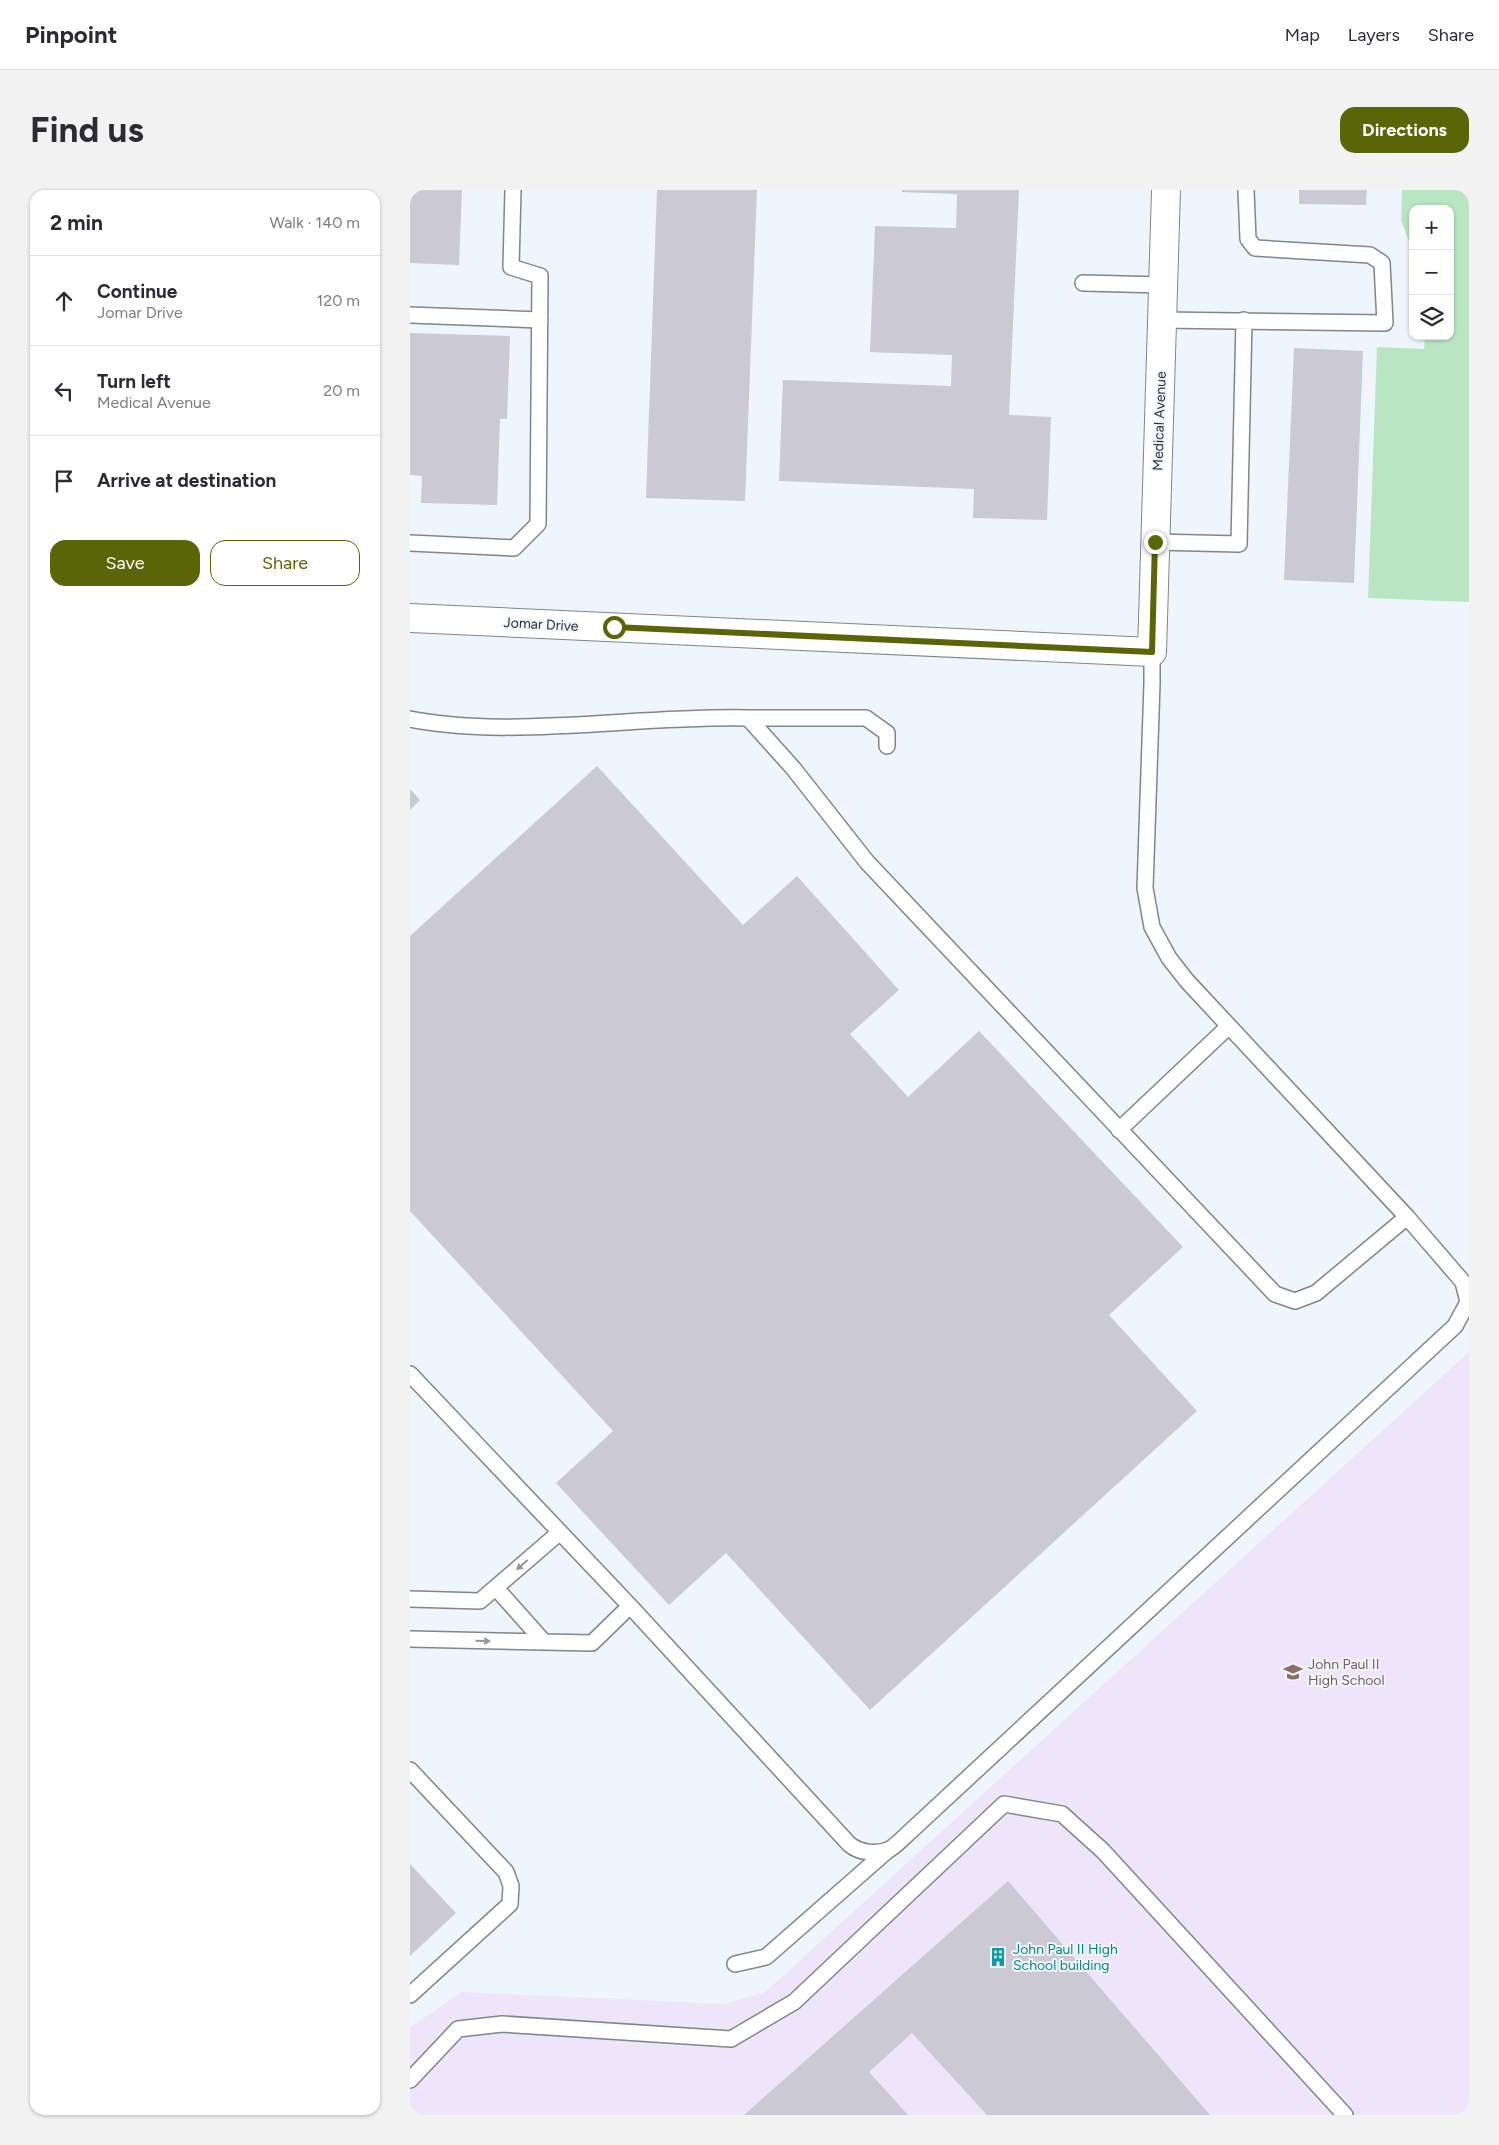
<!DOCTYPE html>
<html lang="en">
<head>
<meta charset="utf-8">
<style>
  body { margin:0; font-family:Figtree,sans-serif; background:#f2f2f3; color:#2b2b33 }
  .controls { position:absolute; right:15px; top:15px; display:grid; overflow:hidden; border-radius:10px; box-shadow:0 1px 4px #0004 }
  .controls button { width:45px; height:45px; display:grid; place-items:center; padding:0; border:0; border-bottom:1px solid #e1e1e2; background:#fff; color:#2b2b33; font:25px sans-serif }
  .stop { position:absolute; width:15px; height:15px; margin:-11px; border:4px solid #5a6508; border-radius:50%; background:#fff }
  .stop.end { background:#5a6508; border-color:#fff; box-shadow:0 1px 5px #0008 }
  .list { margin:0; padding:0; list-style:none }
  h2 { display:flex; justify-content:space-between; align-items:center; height:65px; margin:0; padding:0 20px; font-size:21px }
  h2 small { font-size:16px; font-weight:400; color:#7c7c81 }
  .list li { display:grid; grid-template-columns:32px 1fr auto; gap:15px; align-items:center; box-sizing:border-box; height:90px; padding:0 20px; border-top:1px solid #e1e1e2 }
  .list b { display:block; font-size:19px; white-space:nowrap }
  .list p { margin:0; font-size:16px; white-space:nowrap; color:#7c7c81 }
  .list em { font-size:16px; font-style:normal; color:#7c7c81 }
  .actions { display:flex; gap:10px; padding:15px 20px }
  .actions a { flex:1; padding:11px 0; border:1px solid #5a6508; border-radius:15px; text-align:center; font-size:18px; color:#5a6508 }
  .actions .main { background:#5a6508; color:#fff }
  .icon { flex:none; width:28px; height:28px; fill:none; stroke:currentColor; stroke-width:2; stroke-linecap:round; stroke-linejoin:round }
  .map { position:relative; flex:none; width:1059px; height:1925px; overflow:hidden; border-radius:15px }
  header { display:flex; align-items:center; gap:30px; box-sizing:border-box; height:70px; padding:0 25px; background:#fff; border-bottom:1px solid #e1e1e2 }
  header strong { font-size:24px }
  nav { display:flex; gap:28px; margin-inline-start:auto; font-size:18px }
  .intro { display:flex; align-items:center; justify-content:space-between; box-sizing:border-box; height:120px; padding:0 30px }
  h1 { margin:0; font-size:35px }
  .button { padding:12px 22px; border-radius:15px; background:#5a6508; color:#fff; font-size:18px; font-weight:700 }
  main { display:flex; gap:30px; padding:0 30px }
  aside { flex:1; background:#fff; border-radius:15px; box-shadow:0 1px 4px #0004 }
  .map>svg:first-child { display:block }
  .education { fill:#efe5fa }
  .green { fill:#bae5c3 }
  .building { fill:#cbc9d4 }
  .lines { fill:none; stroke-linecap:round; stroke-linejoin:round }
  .lane-casing { stroke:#7e868e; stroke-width:18 }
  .street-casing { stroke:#7e868e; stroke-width:30 }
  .lane { stroke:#fff; stroke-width:15 }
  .street { stroke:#fff; stroke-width:28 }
  .oneway { fill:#959698 }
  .route { stroke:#5a6508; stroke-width:6 }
  .labels { text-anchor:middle; stroke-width:4; stroke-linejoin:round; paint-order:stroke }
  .street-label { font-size:14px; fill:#2b2e32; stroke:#eef5fd }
  .education-label { font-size:14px; fill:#785e54; stroke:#eef5fd; text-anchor:start }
  .culture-label { font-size:14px; fill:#0d838f; stroke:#eef5fd; text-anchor:start }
</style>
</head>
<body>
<header>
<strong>Pinpoint</strong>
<nav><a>Map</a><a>Layers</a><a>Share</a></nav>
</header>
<div class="intro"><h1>Find us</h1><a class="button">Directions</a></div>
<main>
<aside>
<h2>2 min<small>Walk · 140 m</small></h2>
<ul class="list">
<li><svg class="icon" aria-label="ahead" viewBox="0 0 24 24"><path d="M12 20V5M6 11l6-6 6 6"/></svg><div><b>Continue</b><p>Jomar Drive</p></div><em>120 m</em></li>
<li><svg class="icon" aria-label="left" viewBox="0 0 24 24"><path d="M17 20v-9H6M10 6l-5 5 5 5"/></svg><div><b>Turn left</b><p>Medical Avenue</p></div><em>20 m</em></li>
<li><svg class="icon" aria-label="arrive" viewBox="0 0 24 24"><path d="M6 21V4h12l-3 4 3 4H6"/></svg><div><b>Arrive at destination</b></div></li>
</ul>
<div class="actions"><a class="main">Save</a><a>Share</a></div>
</aside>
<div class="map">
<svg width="1059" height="1925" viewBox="0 0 1059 1925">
  <rect width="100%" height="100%" fill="#eef5fd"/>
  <!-- education -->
  <path class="education" d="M1059,1162v763h-1059v-88l52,-35 262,12 41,-12z"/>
  <!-- green -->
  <path class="green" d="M992,0h67v412l-101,-4 9,-251 47,2 1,-13h25v-127h-37v42l-12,-30z"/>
  <!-- building -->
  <path class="building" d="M0,0h52l-3,75 -49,-2z
    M247,0h100l-12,311 -99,-3z
    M492,0h117l-10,225 42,2 -4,103 -74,-2 1,-29 -195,-8 4,-101 168,6 1,-31 -82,-3 5,-126 81,2 1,-34 -55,-2z
    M889,0h68l-1,15 -67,-1z
    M0,143l100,3 -3,83h-7l-3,86 -76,-2 1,-27 -12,-1z
    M884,158l69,3 -9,232 -70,-3z
    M187,576l146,159 54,-49 102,114 -49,44 58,63 71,-66 204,216 -74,68 88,96 -327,299 -144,-157 -57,52 -113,-122 57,-52 -203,-220v-275z
    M0,599l10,11 -10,10z
    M0,1674l46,49 -46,43z
    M598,1691l202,234h-223l-75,-82 -43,39 39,43h-164z"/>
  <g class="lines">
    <!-- lane casing -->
    <g class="lane-casing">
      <path id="lane" d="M673,93l80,2
        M0,125l130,5
        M752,130l223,3 -3,-60 -12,-8 -115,-7 -7,-9 -2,-49
        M745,352l84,2 5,-224
        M0,353l104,5 24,-24 2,-248 -29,-9 2,-77
        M742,462v32l-7,204 7,39 17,31 18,23 220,236
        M338,528h118l21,15v13
        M0,529c26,5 53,7 79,8 87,2 172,-11 259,-9l45,50 74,94 408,432 20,7 21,-8 91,-76 56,65 5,20 -13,24 -541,502c-7,6 -16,16 -24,21 -12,6 -31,4 -41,-5l-219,-238 -220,-232
        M709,940l110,-104
        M86,1398l48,54
        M0,1409l70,2 79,-68
        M0,1449l182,4 38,-37
        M0,1580l96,102 5,14 -1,18 -100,91
        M325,1774l31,-7 122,-107
        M0,1890l48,-51 44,-5 229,15 63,-37 210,-198 58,10 41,37 242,264"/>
    </g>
    <!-- street casing -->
    <g class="street-casing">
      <path id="street" d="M0,428l742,34 14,-462"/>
    </g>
    <!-- lane -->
    <use href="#lane" class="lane"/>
    <!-- street -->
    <use href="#street" class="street"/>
  </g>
  <!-- one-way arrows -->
  <defs><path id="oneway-solid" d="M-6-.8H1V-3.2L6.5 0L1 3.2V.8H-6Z" transform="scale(1.25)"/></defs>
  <g class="oneway">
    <use href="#oneway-solid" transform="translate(112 1375) rotate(139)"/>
    <use href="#oneway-solid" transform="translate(73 1451) rotate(1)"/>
  </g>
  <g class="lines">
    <!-- route -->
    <path class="route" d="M204,437l538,25 3,-110"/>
  </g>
  <!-- icons -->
  <defs>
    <g id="school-bare" transform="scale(1.5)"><path d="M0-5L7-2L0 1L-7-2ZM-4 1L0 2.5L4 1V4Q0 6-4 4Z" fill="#8d6e63" stroke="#eef5fd" stroke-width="2.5" paint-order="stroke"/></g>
    <g id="building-bare" transform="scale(1.5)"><path d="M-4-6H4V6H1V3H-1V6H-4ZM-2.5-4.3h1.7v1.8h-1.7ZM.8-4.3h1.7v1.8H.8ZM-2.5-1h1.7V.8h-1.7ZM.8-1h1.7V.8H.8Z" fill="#0f9aa8" stroke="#eef5fd" stroke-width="2.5" paint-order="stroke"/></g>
  </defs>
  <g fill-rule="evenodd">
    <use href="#school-bare" x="883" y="1482"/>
    <use href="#building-bare" x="588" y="1767"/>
  </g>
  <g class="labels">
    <!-- street labels -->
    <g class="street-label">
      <text transform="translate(749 231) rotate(-88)" y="5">Medical Avenue</text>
      <text transform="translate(131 434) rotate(3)" y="5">Jomar Drive</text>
    </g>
    <!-- education labels -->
    <g class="education-label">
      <text x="898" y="1479">John Paul II<tspan x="898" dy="16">High School</tspan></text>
    </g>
    <!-- culture labels -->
    <g class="culture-label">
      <text x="603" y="1764">John Paul II High<tspan x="603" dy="16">School building</tspan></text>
    </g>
  </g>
</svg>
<div class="controls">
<button>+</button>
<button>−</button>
<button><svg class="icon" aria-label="layers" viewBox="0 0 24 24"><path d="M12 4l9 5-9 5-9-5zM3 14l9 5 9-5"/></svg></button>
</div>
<div class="stop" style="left:204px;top:437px"></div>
<div class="stop end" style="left:745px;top:352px"></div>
</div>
</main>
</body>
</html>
